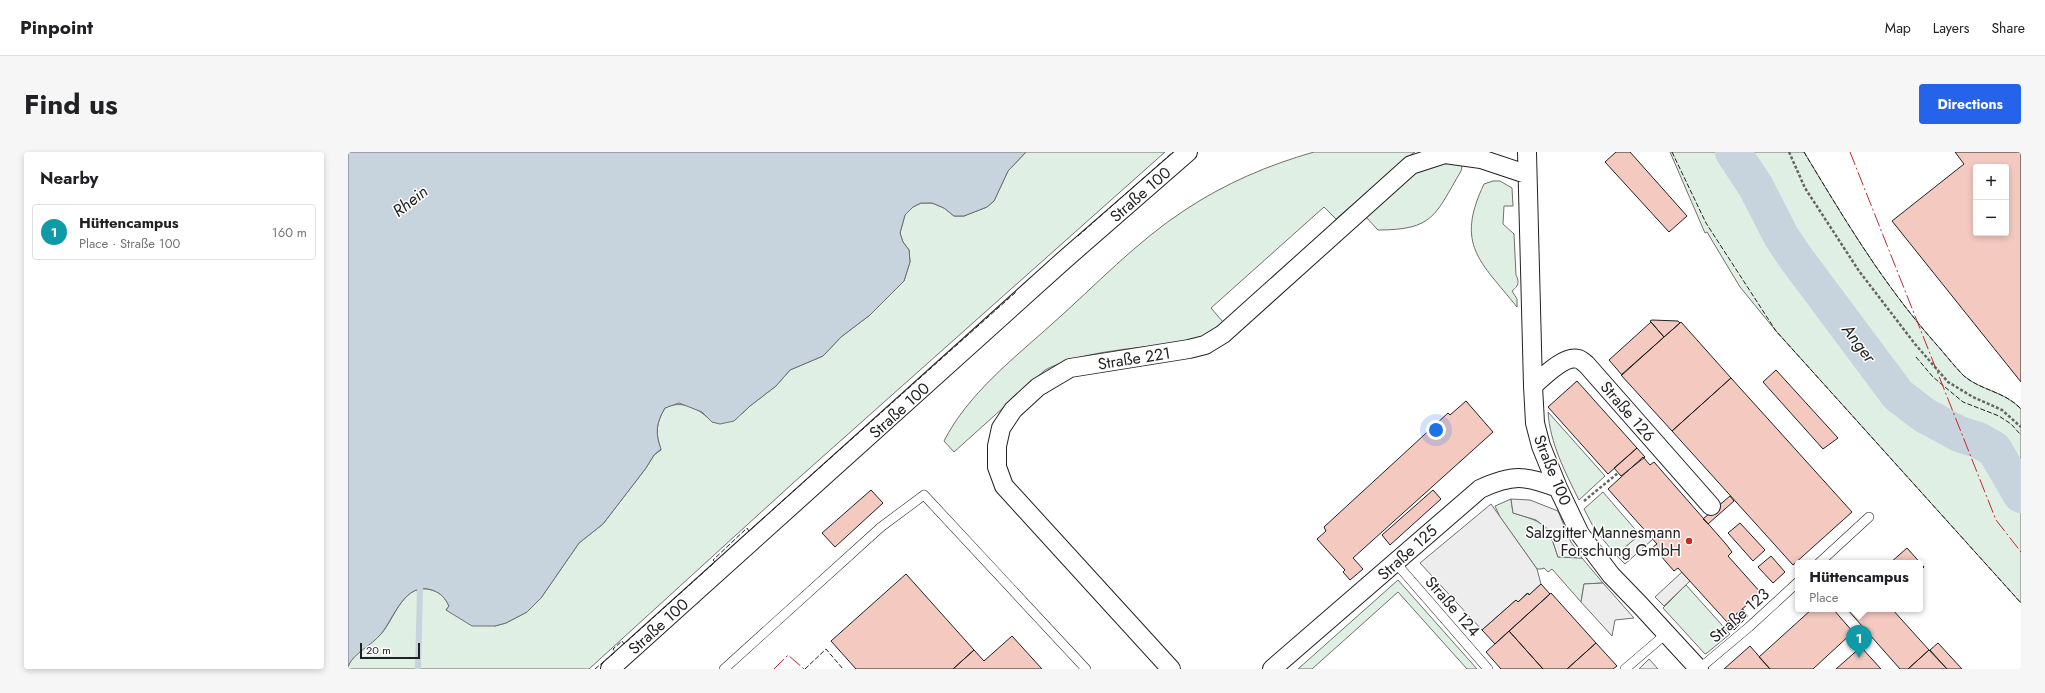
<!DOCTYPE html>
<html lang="en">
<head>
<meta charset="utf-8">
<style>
  body { margin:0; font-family:Jost,sans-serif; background:#f6f6f6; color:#202124 }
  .controls { position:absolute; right:12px; top:12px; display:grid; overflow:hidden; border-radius:4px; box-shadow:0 2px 6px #0003 }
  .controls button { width:36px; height:36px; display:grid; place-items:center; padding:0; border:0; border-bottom:1px solid #e0e0e0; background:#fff; color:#202124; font:20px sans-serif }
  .scale { position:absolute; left:12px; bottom:10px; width:60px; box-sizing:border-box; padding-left:4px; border:2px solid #222; border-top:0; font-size:11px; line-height:14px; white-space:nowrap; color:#222; -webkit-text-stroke:3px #fff; paint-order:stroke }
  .you { position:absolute; left:1088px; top:278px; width:14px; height:14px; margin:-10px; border:3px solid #fff; border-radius:50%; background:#1a73e8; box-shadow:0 0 0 6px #1a73e833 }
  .badge { display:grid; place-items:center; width:26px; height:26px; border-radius:50%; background:#2563eb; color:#fff; font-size:13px; font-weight:700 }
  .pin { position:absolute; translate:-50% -33px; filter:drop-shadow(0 1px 2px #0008) }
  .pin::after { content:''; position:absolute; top:21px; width:14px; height:12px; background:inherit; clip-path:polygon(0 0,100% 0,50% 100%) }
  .popup { position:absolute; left:1447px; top:408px; width:128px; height:52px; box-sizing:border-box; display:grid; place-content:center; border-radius:4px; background:#fff; filter:drop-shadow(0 1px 3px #0005); font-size:13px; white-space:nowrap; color:#757577 }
  .popup b { font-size:15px; color:#202124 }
  .popup::after { content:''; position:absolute; left:50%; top:100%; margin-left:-8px; border:8px solid transparent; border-top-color:#fff }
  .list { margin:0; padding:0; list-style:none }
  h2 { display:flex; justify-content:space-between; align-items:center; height:52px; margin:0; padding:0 16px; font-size:17px }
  h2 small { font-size:13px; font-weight:400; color:#757577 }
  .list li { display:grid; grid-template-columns:26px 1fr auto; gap:12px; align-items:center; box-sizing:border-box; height:56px; margin:0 8px 8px; padding:0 8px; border:1px solid #e0e0e0; border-radius:4px }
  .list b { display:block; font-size:15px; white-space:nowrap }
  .list p { margin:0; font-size:13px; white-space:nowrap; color:#757577 }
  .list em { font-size:13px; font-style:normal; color:#757577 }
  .map { position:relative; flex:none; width:1673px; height:517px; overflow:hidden; border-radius:4px }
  header { display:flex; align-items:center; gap:24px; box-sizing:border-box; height:56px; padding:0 20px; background:#fff; border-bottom:1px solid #e0e0e0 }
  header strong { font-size:19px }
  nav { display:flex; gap:22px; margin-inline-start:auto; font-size:14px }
  .intro { display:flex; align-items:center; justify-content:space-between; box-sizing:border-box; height:96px; padding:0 24px }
  h1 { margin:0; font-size:28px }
  .button { padding:10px 18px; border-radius:4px; background:#2563eb; color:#fff; font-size:14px; font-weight:700 }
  main { display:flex; gap:24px; padding:0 24px }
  aside { flex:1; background:#fff; border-radius:4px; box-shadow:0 2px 6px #0003 }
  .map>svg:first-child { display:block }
  .green { fill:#e0efe3; stroke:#6f6f6f }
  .parking { fill:#ededed; stroke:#6f6f6f }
  .water { fill:#c7d3dd; stroke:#6f6f6f }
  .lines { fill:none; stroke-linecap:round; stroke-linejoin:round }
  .stream { stroke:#c7d3dd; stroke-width:6 }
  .river { stroke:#c7d3dd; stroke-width:36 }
  .building { fill:#f3c9c0; stroke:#222; fill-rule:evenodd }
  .lane-casing { stroke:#222; stroke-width:10 }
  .street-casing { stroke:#222; stroke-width:20 }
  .path { stroke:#646464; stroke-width:2.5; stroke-dasharray:3 2; stroke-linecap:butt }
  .lane { stroke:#fff; stroke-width:9 }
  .street { stroke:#fff; stroke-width:18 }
  .fence { stroke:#222; stroke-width:1; stroke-dasharray:5 2; stroke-linecap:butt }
  .power { stroke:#c62828; stroke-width:1; stroke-dasharray:14 3 2 3; stroke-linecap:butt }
  .poi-dot { fill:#c62828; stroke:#fff; stroke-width:1.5 }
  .labels { text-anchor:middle; stroke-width:3; stroke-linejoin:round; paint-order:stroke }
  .street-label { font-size:16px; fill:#222; stroke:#fff }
  .poi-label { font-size:16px; fill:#222; stroke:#fff; text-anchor:end }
  .water-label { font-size:17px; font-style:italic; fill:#222; stroke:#fff }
</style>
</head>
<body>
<header>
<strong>Pinpoint</strong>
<nav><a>Map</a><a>Layers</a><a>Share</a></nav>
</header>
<div class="intro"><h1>Find us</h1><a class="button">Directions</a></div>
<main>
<aside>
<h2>Nearby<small></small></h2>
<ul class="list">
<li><span class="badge" style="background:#0f9aa8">1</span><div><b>Hüttencampus</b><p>Place · Straße 100</p></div><em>160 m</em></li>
</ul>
</aside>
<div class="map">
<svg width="1673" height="517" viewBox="0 0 1673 517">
  <rect width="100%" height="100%" fill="#fff"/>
  <!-- green -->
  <path class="green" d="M678,0h139l-373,332 -203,185h-241c1,-14 21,-24 31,-33 16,-15 23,-55 53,-46 9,3 13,8 17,16l-3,4 49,16 11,-3 21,-11 14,-14 38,-55 24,-19 43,-56 8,-13 7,-5c-6,-17 -5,-27 4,-42 17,-9 35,1 47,14l31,-9 7,-7 26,-20 14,-16 33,-14 18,-19 29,-22 34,-34 6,-19 -1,-12 -6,-8 -3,-9 5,-18 8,-8 8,-4h11l12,5 10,8h10l23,-9 7,-6 14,-30z
    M966,0h101l-10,7 -69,60 -12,-12 -113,101 12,14c-12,10 -21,17 -37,20 -42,6 -104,8 -141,28l-91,82 -10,-11c24,-47 69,-82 108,-117 43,-38 85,-83 133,-114 39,-26 83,-45 129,-58z
    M1322,0h134c41,68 79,132 132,192 9,10 18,22 28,32 18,15 40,15 57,33v194l-245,-272 -36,-44 -33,-55 -2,1z
    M1110,9l4,6 -1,4c-26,44 -27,59 -83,59l-13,-14 49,-44 15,-7z
    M1145,29h7l12,7 1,18h-9l-1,18 11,10 2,41c4,8 2,11 -4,16l5,8v8c-37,-46 -62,-62 -33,-123z
    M1200,260l57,64 -26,24c-14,-28 -29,-57 -31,-88z
    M1255,340l37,43 -24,20 -21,-25 -11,-21z
    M1163,347l2,14c34,10 34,11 45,44l24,1 21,25 -19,1 -3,18 -29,-33 -4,3 -4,-4 -3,1h-4l-37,-52 -5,-11z
    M1050,428l79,89h-10l-69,-77 -86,77h-14z
    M1338,433l44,49 -23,19 -2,1 -42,-46z"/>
  <!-- parking -->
  <path class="parking" d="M1163,347l19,1 28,11 13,31 11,16 -24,-1 -9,-27 -13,-10 -23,-7z
    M1143,352l46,65 4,15 -12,11 -2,-2 -9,9 -2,-2 -34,30 -62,-67z
    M1297,378l8,9 -28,25 -9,-9z
    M1334,420l8,9 -26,25 -9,-9z
    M1255,431l31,35 -19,2 -3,16 -31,-34 3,-18z
    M1301,507l9,10h-19z"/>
  <!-- water -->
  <path class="water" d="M0,0h678l-18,19 -14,30 -7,6 -23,9h-10l-10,-8 -12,-5h-11l-8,4 -8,8 -5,18 3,9 6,8 1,12 -6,19 -34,34 -29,22 -18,19 -33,14 -14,16 -26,20 -16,15 -14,3 -8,-2 -10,-10 -23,-9 -14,5c-9,15 -10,25 -4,41l-7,6 -8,13 -43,56 -24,19 -38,55 -14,14 -21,11 -11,3h-23l-26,-16 3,-4c-4,-8 -8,-13 -17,-16 -27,-9 -38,28 -51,44 -10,12 -26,18 -33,32z"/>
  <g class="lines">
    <!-- stream -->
    <path class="stream" d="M70,517l2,-80"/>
    <!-- river -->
    <path class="river" d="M1385,0l23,35 25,49 14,21 103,138 26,20 35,19 19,6 16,9 27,46"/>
  </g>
  <!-- building -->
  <path class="building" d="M1268,0h14l57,64 -18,16 -64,-70z
    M1607,0h66v230l-129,-161 72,-57zM1628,15h30v66h-30z
    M1304,168l26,1 2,2 -16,14 -14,-16z
    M1303,170l13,15 -42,38 -13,-15z
    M1333,170l50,56 -59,53 -51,-56z
    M1428,218l62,68 -15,11 -60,-67z
    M1383,226l121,134 -59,53 -121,-134z
    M1229,229l60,67 -29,26 -60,-67z
    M1118,249l27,31 -140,126 10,11 -13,11 -7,-8 2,-2 -28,-31 9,-8 -2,-4 124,-114 2,2z
    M1289,296l8,9 -24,19 -7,-8z
    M1295,305l7,8 4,-3 71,81 7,9 -4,4 33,37 -34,29 -49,-54 -4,3 -21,-24 4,-3 -49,-55z
    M523,338l12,13 -48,44 -13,-14z
    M1085,338l8,9 -51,46 -8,-10z
    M1382,344l4,5 -26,23 -5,-5z
    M1392,371l25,27 -12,11 -25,-28z
    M1559,396l17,19 -4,4v-8h-30z
    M1423,404l14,16 -12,11 -15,-16z
    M558,422l68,76 -21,19h-97l-25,-28z
    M1193,432l9,10 -55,50 -13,-14 34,-30 2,2 10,-9 1,2z
    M1203,441l45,50 -29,26h-24l-34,-38z
    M1395,457l5,7 -14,14 -7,-8z
    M1464,457h21l20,23 -40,37h-43l-11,-12z
    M1499,457h45l37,41 -21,19h-8z
    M1161,479l34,38h-42l-15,-17z
    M664,484l30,33h-89l21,-19 10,11z
    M1248,491l21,23 -4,3h-46z
    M1590,491l24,26h-15l-17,-19z
    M1402,494l20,23h-46z
    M1513,495l20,22h-45z
    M1581,498l18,19h-39z"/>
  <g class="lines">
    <!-- lane casing -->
    <g class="lane-casing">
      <path id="lane" d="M1047,410l93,107
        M1471,411l50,-46
        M376,517l157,-142 43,-32 162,174
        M1277,517l42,-36
        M1351,517l50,-42 49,-45"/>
    </g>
    <!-- street casing -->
    <g class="street-casing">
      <path id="street" d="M1179,0l6,234 2,37 6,23 17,42 22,46 31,41 30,31 58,63
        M1185,234c9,-8 31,-31 45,-27 3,0 6,4 8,5l125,142
        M262,517l453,-408 125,-109
        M823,517l-167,-183 -7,-19v-21l4,-18 12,-18 25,-23 32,-19 119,-19 16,-4 18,-11 188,-169 34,-11 36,5 45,15
        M924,517l208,-180c32,-15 45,-14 78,-1"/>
    </g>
    <!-- path -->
    <path class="path" d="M1441,0l16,36 54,83 56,73 33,38 25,15 29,13 19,17
      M1236,349l34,-28"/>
    <!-- lane -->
    <use href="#lane" class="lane"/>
    <!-- street -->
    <use href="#street" class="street"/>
    <!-- fence -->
    <path class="fence" d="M1324,0l34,71 70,108 245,272
      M1456,0c41,68 79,132 132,192 9,10 18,22 28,32 18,15 40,15 57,33
      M730,84l95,-84
      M1568,205l17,20 30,25 36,14 12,8 10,11
      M247,517l20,-17 -2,-3 9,-8 2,3 91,-82 -2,-2 34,-32 2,3 267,-239
      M457,517l21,-20 17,20"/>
    <!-- power -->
    <path class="power" d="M1502,0l146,368 25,32
      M426,517l14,-14 16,14"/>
  </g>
  <!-- markers -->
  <circle class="poi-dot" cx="1341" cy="389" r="4"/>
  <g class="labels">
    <!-- street labels -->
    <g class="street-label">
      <text transform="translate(792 42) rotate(-41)" y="6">Straße 100</text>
      <text transform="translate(786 206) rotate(-9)" y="6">Straße 221</text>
      <text transform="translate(551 258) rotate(-42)" y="6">Straße 100</text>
      <text transform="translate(1280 259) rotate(49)" y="6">Straße 126</text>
      <text transform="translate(1205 318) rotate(68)" y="6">Straße 100</text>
      <text transform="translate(1059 400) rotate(-42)" y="6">Straße 125</text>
      <text transform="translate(1105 454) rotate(49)" y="6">Straße 124</text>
      <text transform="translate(1391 463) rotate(-41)" y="6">Straße 123</text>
      <text transform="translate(310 474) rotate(-42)" y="6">Straße 100</text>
    </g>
    <!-- poi labels -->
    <g class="poi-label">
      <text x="1333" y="386">Salzgitter Mannesmann<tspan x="1333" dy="18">Forschung GmbH</tspan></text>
    </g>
    <!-- water labels -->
    <g class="water-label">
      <text transform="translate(62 49) rotate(-38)" y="6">Rhein</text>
      <text transform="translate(1511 191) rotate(53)" y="6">Anger</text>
    </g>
  </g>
</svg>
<div class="controls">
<button>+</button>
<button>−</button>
</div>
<div class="scale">20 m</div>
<div class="you"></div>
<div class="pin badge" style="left:1511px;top:506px;background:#0f9aa8">1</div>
<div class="popup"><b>Hüttencampus</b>Place</div>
</div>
</main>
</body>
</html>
